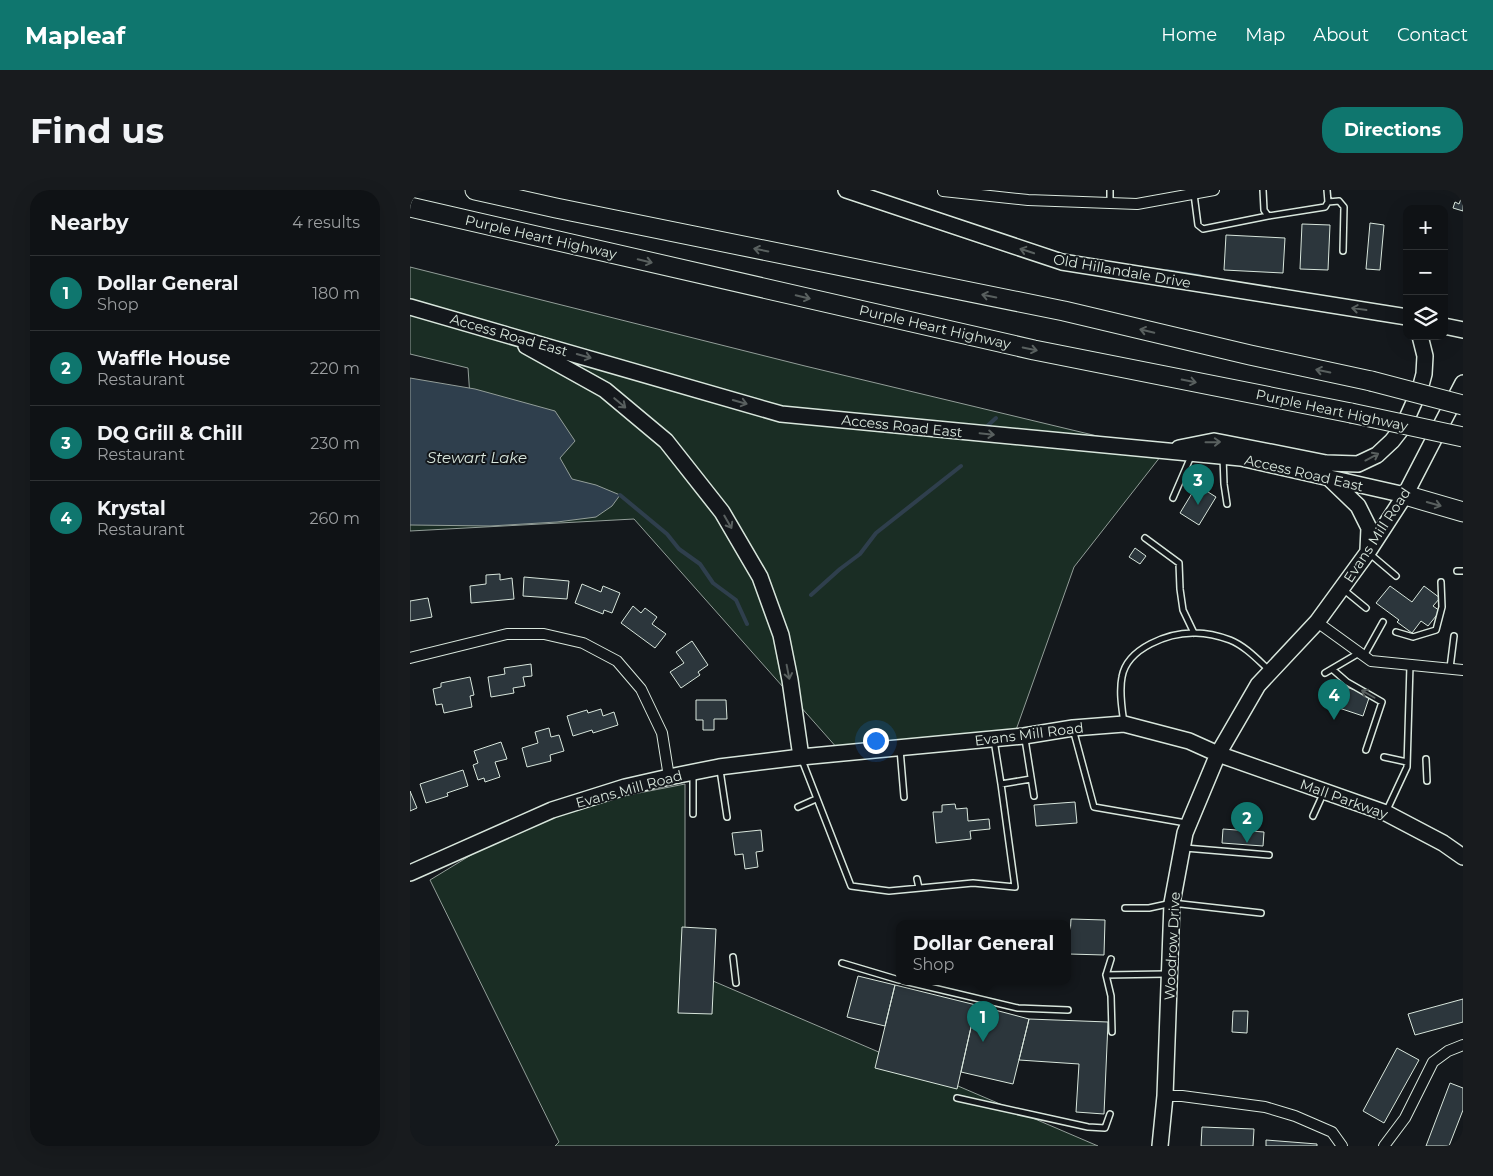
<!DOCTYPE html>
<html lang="en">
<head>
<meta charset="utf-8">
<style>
  body { margin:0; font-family:Montserrat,sans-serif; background:#181b1e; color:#f1f3f6 }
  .controls { position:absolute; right:15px; top:15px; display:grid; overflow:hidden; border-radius:10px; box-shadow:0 5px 20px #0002 }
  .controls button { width:45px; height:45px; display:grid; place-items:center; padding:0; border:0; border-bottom:1px solid #2f3234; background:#0f1215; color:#f1f3f6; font:25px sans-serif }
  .you { position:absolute; left:465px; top:550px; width:18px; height:18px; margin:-12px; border:4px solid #fff; border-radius:50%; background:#1a73e8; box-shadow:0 0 0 8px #1a73e833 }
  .badge { display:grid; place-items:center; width:32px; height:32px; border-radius:50%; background:#0f766e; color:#fff; font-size:16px; font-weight:700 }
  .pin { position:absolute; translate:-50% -41px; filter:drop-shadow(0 1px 2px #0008) }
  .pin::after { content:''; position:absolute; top:26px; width:18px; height:15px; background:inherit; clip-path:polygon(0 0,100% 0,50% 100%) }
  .popup { position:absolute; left:486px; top:730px; width:175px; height:65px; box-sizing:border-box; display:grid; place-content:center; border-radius:10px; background:#0f1215; filter:drop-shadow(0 1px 4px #0005); font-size:16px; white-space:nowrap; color:#9b9ea0 }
  .popup b { font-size:19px; color:#f1f3f6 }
  .popup::after { content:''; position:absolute; left:50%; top:100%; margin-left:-10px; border:10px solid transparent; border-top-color:#0f1215 }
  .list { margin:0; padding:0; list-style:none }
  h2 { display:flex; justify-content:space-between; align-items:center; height:65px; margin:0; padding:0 20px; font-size:21px }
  h2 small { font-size:16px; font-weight:400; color:#9b9ea0 }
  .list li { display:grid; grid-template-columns:32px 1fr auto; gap:15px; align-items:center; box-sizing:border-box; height:75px; padding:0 20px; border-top:1px solid #2f3234 }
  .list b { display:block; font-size:19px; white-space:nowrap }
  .list p { margin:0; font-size:16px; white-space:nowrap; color:#9b9ea0 }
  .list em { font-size:16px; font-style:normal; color:#9b9ea0 }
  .icon { flex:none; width:28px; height:28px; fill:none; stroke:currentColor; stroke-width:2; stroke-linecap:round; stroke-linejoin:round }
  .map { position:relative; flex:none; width:1053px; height:956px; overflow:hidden; border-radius:20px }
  header { display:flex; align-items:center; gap:30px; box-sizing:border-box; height:70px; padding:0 25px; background:#0f766e; color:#fff }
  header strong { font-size:24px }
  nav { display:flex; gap:28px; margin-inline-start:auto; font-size:18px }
  .intro { display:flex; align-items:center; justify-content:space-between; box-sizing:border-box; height:120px; padding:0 30px }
  h1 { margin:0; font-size:35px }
  .button { padding:12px 22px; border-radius:20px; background:#0f766e; color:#fff; font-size:18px; font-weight:700 }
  main { display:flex; gap:30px; padding:0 30px }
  aside { flex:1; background:#0f1215; border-radius:20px; box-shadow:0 5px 20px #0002 }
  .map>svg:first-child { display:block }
  .green { fill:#1a2d24; stroke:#939e99 }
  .water { fill:#2f3f4d; stroke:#939e99 }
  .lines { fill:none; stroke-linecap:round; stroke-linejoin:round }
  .stream { stroke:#2f3f4d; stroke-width:4 }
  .building { fill:#2c363c; stroke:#d8e6dc }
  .lane-casing { stroke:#d8e6dc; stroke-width:8 }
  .street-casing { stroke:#d8e6dc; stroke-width:12 }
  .secondary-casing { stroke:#d8e6dc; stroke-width:18 }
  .highway-casing { stroke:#d8e6dc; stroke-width:21 }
  .lane { stroke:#14181c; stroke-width:5 }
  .street { stroke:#14181c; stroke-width:10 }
  .secondary { stroke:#14181c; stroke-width:15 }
  .highway { stroke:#14181c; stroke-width:19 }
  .highway-bridge-casing { stroke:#d8e6dc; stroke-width:21; stroke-linecap:butt }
  .highway-bridge { stroke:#14181c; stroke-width:19 }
  .oneway { stroke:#59605f }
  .labels { text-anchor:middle; stroke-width:4; stroke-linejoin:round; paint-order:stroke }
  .street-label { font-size:14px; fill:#d8e6dc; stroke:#14181c }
  .water-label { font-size:15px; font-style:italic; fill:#d8e6dc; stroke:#14181c }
</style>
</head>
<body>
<header>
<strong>Mapleaf</strong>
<nav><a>Home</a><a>Map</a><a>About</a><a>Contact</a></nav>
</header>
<div class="intro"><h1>Find us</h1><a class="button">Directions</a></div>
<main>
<aside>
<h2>Nearby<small>4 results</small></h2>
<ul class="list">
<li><span class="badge">1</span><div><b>Dollar General</b><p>Shop</p></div><em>180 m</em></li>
<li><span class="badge">2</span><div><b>Waffle House</b><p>Restaurant</p></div><em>220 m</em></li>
<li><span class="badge">3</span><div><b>DQ Grill &amp; Chill</b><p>Restaurant</p></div><em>230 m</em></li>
<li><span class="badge">4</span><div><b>Krystal</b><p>Restaurant</p></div><em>260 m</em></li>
</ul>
</aside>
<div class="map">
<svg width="1053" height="956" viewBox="0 0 1053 956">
  <rect width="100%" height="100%" fill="#14181c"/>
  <!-- green -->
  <path class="green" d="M0,77l395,99 359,86 -90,115 -58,163 -178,19 -204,-230 -224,12v-114l62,9 -4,-58 -58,-14z
    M275,594v185l413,177h-543l4,-4 -129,-262 82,-50 86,-29z"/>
  <!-- water -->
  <path class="water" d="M0,188l65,11 80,22 20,30 -15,17 12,21 24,6 24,10 -8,11 -16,11 -39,5 -67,4 -80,-1z"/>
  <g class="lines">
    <!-- stream -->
    <path class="stream" d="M757,81l33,5
      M575,238l11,-10
      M210,305l47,39 12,15 21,15 13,19 23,17 11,24
      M401,405l29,-26 20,-15 16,-21 85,-67"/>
  </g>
  <!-- building -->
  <path class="building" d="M1053,4v17l-10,-3 2,-6 4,2z
    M960,33l14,2 -4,45 -14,-1z
    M892,34l28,1 -2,45 -28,-1z
    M816,45l59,3 -2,35 -59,-3z
    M787,295l19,12 -17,28 -19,-12z
    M725,358l11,8 -6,8 -11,-7z
    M90,384v6l12,-2 2,21 -43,4 -1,-17 16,-2v-9z
    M114,387l45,4 -2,18 -44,-3z
    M172,394l19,8 2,-6 17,7 -8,20 -8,-3 -1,4 -28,-11z
    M980,396l22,16 12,-16 16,12 -7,8 7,5 -12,15 -7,-5 -9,12 -15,-11 2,-2 -23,-17z
    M18,408l4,19 -22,4v-20z
    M223,416l8,7 4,-5 12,9 -5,7 14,10 -11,14 -34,-25z
    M282,451l16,24 -10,7 2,3 -19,13 -11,-16 14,-9 -8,-11z
    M121,474l1,12 -9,1 2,9 -12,2 1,5 -23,4 -3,-20 17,-3 -1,-6z
    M60,487l4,18 -4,1 2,11 -28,6 -2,-9 -6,1 -3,-16 8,-2v-4z
    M921,492l39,13 -7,21 -39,-13z
    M286,510h30l1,19h-13v11h-11v-10h-7z
    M191,519l2,7 11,-4 4,13 -25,8 -1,-3 -19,6 -6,-20 20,-6 1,3z
    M139,538l2,9 8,-2 5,16 -14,4 1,6 -24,6 -5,-19 16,-5 -3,-11z
    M91,552l6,17 -12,3 5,15 -15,5 -1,-4 -6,2 -5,-15 5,-2 -4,-12z
    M53,580l5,16 -21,7 1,3 -22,7 -6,-19z
    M0,601l7,17 -7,3z
    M665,612l2,21 -41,3 -2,-21z
    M545,614l1,5 11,-1 1,13 21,-2 1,10 -20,2 1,8 -35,4 -3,-31h9v-7z
    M813,639l41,3 -1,14 -41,-3z
    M351,640l2,21 -7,1 2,15 -13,2 -2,-15 -8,1 -3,-22z
    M661,729l34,1 -1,35 -35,-1z
    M272,737l34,2 -4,85 -34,-1z
    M448,786l37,9 -10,41 -38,-9z
    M485,795l81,20 -19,84 -82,-21z
    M1053,809v23l-48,13 -7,-21z
    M566,815l53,14 -16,65 -52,-12z
    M823,821h15l-1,22 -15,-1z
    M619,829l79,3 -4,92 -28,-2 3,-48 -60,-4z
    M987,858l22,12 -35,63 -21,-12z
    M1040,893l13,5v22l-14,36h-23z
    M792,937l52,2 -1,17h-52z
    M856,950l51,4v2h-51z"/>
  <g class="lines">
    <!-- lane casing -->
    <g class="lane-casing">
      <path id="lane" d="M853,0l1,20 4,6 57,-9 3,-5 -1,-12
        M784,4l4,31 5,4 65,-13
        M918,12l11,-1 5,6 -1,44
        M700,13v-13
        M813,267l1,27 3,20
        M763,308l19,-44
        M735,348l34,25 1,26 3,21 11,23
        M960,364l26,22
        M1047,381h6
        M934,400l22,18
        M986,442l17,5 23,-7 6,-23 -1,-25
        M954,466l19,-34
        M1040,478l4,-32
        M922,479l15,13 35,20 -16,48
        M915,483l34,-20
        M714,533c-2,-14 -5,-31 -2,-46 5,-29 47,-45 74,-44 11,0 23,3 34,7 15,6 27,19 39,30
        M663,539l21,78 92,16
        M615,549l9,57
        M584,550l7,44 30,-5
        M490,559l4,48
        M974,567l23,5
        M1016,569l1,22
        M392,570l49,126 38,5 84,-8 42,4 -14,-103
        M310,580l7,47
        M388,617l18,-8
        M976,622l21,-45 3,-102
        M283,624v-39
        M903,626l10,-22
        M775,658l84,7
        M507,689l2,9
        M715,718h24l23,-5 89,10
        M323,767l3,26
        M432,773l57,17
        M696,785l5,-16
        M494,791l114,27 50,2
        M702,842l-1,-36 -5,-21 60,-1
        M547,908l131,29 17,1 5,-14"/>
    </g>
    <!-- street casing -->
    <g class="street-casing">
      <path id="street" d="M533,1l85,9 109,4 77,-14
        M907,432l54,39 92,9
        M0,468l97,-24h37l39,9 34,18 24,28 21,44 7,44
        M755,906h17l83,11 30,9 37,16 10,14
        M974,956l21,-28 28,-56 15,-11 15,-6"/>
    </g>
    <!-- secondary casing -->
    <g class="secondary-casing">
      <path id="secondary" d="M436,0l216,72 345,55
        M0,117l371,107 460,44 164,37
        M1034,136l19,4
        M116,156l79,44 61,51 56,71 38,65 21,58 9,45 11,77
        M769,258l35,-7 112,22 32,1 19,-9 15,-14 11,-14 17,-38 4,-15 1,-18 -5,-20
        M920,289l28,27 11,22 -1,22
        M0,683l142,-63 73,-23 44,-10 50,-10 82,-10 223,-21 49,-8 51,-4 65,17 29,13 168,59 57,30 20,14
        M750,956l5,-50 7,-193 13,-70 33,-79 40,-69 59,-63 51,-70 37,-57 58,-112"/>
    </g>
    <!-- highway casing -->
    <g class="highway-casing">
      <path id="highway" d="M65,0l81,18 508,103 186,44 121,26
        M0,17l624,143 317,63
        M995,305l58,17"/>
    </g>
    <!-- lane -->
    <use href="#lane" class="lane"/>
    <!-- street -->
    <use href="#street" class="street"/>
    <!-- secondary -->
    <use href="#secondary" class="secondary"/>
    <!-- highway -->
    <use href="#highway" class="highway"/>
    <!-- highway-bridge casing -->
    <g class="highway-bridge-casing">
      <path id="highway-bridge" d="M961,191l92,24
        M941,223l112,24"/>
    </g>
    <!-- highway-bridge -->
    <use href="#highway-bridge" class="highway-bridge"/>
  </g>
  <!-- one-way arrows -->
  <defs><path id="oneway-shaft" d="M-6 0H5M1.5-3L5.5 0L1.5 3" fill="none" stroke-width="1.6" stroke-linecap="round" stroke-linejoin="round" transform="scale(1.25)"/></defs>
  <g class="oneway">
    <use href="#oneway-shaft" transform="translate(351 60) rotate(-169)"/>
    <use href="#oneway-shaft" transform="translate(617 61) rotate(-162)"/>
    <use href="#oneway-shaft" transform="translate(235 71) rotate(13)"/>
    <use href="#oneway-shaft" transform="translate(579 106) rotate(-169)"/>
    <use href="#oneway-shaft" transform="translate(393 107) rotate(13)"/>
    <use href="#oneway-shaft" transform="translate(949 119) rotate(-172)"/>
    <use href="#oneway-shaft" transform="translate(737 141) rotate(-167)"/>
    <use href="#oneway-shaft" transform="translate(620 159) rotate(12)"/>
    <use href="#oneway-shaft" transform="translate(174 166) rotate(16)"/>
    <use href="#oneway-shaft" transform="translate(913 181) rotate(-168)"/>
    <use href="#oneway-shaft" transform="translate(779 191) rotate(11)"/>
    <use href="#oneway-shaft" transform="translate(330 212) rotate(16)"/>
    <use href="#oneway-shaft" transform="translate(210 213) rotate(40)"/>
    <use href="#oneway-shaft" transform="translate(577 244) rotate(6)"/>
    <use href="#oneway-shaft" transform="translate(803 252) rotate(-1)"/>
    <use href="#oneway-shaft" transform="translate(962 267) rotate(-28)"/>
    <use href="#oneway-shaft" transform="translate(1024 314) rotate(16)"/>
    <use href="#oneway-shaft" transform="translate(318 332) rotate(60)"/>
    <use href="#oneway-shaft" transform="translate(378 482) rotate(79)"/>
    <use href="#oneway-shaft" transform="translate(958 504) rotate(-150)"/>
  </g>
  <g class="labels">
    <!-- street labels -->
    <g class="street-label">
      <text transform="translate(131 47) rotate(13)" y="5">Purple Heart Highway</text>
      <text transform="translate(712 81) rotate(10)" y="5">Old Hillandale Drive</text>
      <text transform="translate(525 137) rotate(13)" y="5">Purple Heart Highway</text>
      <text transform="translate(99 145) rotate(16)" y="5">Access Road East</text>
      <text transform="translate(922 220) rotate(12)" y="5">Purple Heart Highway</text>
      <text transform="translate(492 236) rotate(6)" y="5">Access Road East</text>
      <text transform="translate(894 283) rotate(13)" y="5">Access Road East</text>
      <text transform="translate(967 345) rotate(-57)" y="5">Evans Mill Road</text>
      <text transform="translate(619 544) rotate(-7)" y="5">Evans Mill Road</text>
      <text transform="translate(219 599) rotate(-15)" y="5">Evans Mill Road</text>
      <text transform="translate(934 609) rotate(20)" y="5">Mall Parkway</text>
      <text transform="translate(762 756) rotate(-87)" y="5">Woodrow Drive</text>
    </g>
    <!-- water labels -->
    <g class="water-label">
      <text x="67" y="273">Stewart Lake</text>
    </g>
  </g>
</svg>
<div class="controls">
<button>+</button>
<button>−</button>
<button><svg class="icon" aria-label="layers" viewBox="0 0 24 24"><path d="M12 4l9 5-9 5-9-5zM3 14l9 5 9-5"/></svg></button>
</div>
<div class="you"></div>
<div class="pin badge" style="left:573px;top:852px">1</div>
<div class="popup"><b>Dollar General</b>Shop</div>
<div class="pin badge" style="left:837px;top:653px">2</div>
<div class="pin badge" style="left:788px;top:315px">3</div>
<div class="pin badge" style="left:924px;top:530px">4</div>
</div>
</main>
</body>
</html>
